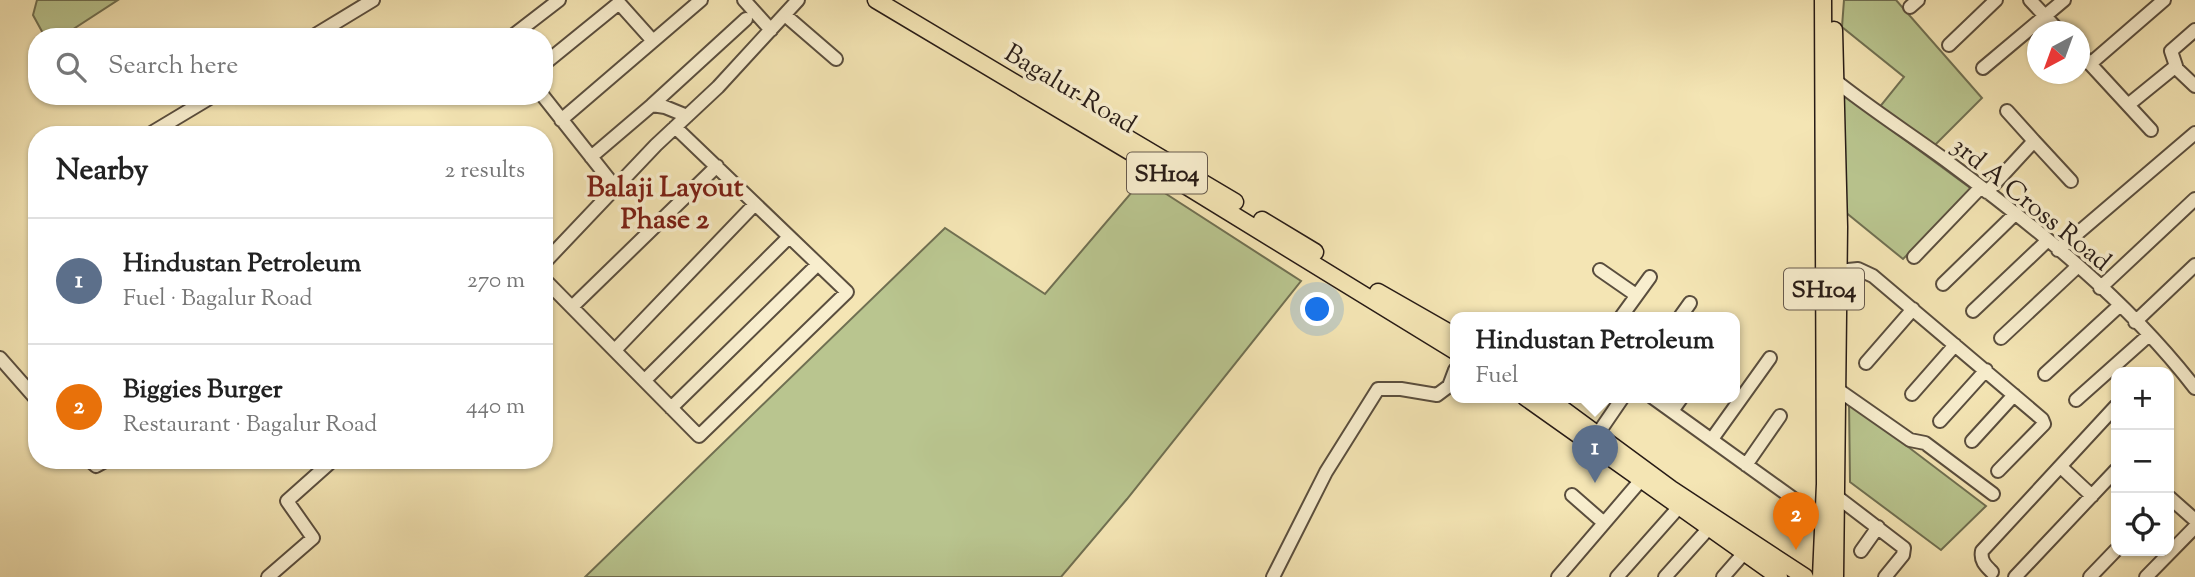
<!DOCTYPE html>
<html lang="en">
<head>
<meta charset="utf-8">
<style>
  body { margin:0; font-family:"Sorts Mill Goudy",serif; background:#f6f6f6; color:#222 }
  .controls { position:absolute; right:21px; bottom:21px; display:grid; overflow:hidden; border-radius:14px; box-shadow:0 2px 5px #0004 }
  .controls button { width:63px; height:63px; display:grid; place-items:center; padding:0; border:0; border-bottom:2px solid #e0e0e0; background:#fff; color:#222; font:35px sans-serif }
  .compass { position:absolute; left:2027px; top:21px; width:63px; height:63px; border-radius:50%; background:#fff; box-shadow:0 2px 5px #0004; rotate:221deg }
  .you { position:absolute; left:1318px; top:310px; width:24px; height:24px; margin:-18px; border:5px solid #fff; border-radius:50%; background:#1a73e8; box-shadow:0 0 0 10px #1a73e833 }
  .badge { display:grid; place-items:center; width:46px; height:46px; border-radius:50%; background:#2563eb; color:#fff; font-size:23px; font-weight:700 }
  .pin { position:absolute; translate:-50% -58px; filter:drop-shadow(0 2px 4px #0008) }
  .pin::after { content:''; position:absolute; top:37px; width:24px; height:21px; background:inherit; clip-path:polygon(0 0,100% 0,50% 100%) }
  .popup { position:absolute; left:1450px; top:312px; width:290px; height:91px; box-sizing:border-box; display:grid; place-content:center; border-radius:14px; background:#fff; filter:drop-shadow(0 2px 5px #0005); font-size:23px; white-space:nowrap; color:#767676 }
  .popup b { font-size:26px; color:#222 }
  .popup::after { content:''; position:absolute; left:50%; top:100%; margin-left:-14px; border:14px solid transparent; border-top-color:#fff }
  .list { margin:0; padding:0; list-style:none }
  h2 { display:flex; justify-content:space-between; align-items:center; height:91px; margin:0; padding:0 28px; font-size:30px }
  h2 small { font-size:23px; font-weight:400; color:#767676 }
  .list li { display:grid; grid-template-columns:46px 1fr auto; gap:21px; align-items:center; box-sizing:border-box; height:126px; padding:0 28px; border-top:2px solid #e0e0e0 }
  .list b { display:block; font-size:26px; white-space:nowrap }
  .list p { margin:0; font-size:23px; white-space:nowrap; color:#767676 }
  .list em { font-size:23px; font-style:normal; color:#767676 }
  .icon { flex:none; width:38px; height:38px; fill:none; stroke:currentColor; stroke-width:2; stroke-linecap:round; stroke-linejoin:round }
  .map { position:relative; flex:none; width:2195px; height:577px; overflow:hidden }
  .search { position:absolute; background:#fff; box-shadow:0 2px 5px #0004; left:28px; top:28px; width:525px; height:77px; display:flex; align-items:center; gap:18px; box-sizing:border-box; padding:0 24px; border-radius:28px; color:#767676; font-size:26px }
  .panel { position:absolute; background:#fff; box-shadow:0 2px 5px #0004; left:28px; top:126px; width:525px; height:343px; border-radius:28px }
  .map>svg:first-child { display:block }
  .green { fill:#b9c58f; stroke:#707052; stroke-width:2 }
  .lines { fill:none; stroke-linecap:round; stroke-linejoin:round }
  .minor-casing { stroke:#5a4e3e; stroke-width:16 }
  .major-casing { stroke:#271b16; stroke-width:19 }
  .minor { stroke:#f8eece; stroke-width:12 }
  .major { stroke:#f4e5b4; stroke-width:16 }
  .labels { text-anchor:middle; stroke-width:7; stroke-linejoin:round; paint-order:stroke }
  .shield { fill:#f8eece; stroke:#665a4d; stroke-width:2 }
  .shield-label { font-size:24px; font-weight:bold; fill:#271b16 }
  .street-label { font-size:26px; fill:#271b16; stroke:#f8eece }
  .neighbourhood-label { font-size:28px; font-weight:bold; fill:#7a1f14; stroke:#f8eece }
</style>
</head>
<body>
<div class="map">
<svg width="2195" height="577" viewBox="0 0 2195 577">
  <rect width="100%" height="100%" fill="#f4e5b4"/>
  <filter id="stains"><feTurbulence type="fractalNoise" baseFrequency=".00286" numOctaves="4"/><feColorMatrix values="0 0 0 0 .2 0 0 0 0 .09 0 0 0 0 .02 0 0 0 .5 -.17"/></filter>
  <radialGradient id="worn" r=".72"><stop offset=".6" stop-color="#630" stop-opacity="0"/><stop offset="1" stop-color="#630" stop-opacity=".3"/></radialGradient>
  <!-- green -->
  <path class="green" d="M37,0h81l-57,37h-16l-12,-22z
    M1844,0h52l86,98 -49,49 -55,-38 26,-32 -62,-50z
    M1844,95l129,95 -70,69 -59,-48z
    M1143,179l158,102 -174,218 -66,78h-476l360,-349 100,66z
    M1849,402l137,104 -45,44 -91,-68z"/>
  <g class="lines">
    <!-- minor casing -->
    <g class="minor-casing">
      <path id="minor" d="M744,0l27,30
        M2030,0l30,32
        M1910,7l8,-7
        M785,15l51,44
        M312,37l61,-37
        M511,37l48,-37
        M1949,45l47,-45
        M2080,53l71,77
        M544,64l75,-61 34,38
        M2090,64l74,-64
        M2175,67l20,19
        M1983,68l81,-68
        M1832,78c37,30 78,56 116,84 89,66 179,138 247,226
        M543,96l72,91
        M652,105l94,-86
        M2128,105l48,-39 -5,-15 24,-21
        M2007,111l27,30
        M561,120l140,-120
        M148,135l65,-39
        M299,135h1
        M591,157l61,-52 13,2 22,9
        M1987,192l47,-51 37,40
        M2058,250l137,-117
        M1914,257l67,-70
        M544,263l112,-118 62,-58 80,-87
        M1600,270l36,25
        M1838,271l20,-2 15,7 169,143 2,5 -46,47
        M544,279l155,157 148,-144 -172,-165
        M1943,284l73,-71
        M2100,288l95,-89
        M572,307l145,-141
        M1973,311l75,-71
        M1621,317l29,-40
        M1680,317l10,-14
        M2135,322l60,-57
        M2001,338l76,-71
        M615,350l140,-146
        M0,358l37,42
        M1866,363l47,-54
        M2045,374l74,-68
        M645,380l144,-143
        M1837,389l73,51 15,3 68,51
        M1912,394l43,-49
        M1652,397l171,123
        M2076,400l73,-65
        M671,408l146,-143
        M1672,411l10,-14
        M1940,421l46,-51
        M1597,435l26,-38
        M1712,439l58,-81
        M1972,441l42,-46
        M89,460l7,6 11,-6
        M1746,465l34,-49
        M2061,467l31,29
        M1572,495l32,28
        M1836,496l68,52 -1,7 -18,22
        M2169,497l26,23
        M1861,551l17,-24
        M1992,572c-6,-6 -12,-11 -10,-21l134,-145
        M268,577l45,-39 -26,-37 46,-41
        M1273,577l53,-105 52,-83h23l36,6 12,-9 6,-16
        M1558,577l83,-97
        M1617,577l62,-70
        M1665,577l44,-49
        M1723,577l21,-24
        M2015,577l101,-107
        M2090,577l26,-27
        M2146,577l49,-50"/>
    </g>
    <!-- major casing -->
    <g class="major-casing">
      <path id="major" d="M876,0l268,160 311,191
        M1834,30l5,197 -4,350
        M1031,81l204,121
        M1262,220l53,32
        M1378,292l77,44
        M1525,397l254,180
        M1546,397l125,92 134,88
        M1821,577l4,-93 -2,-484"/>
    </g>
    <!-- minor -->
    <use href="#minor" class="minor"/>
    <!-- major -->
    <use href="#major" class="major"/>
  </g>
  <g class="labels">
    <!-- shield labels -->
    <g class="shield">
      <rect x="1127" y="152.5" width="80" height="41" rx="5"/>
      <rect x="1784" y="268.5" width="80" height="41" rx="5"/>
    </g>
    <g class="shield-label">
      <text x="1167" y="181">SH104</text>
      <text x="1824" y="297">SH104</text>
    </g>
    <!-- street labels -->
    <g class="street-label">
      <text transform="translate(1071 88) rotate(31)" y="9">Bagalur Road</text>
      <text transform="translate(2032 203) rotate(39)" y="9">3rd A Cross Road</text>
    </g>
    <!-- neighbourhood labels -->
    <g class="neighbourhood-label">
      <text x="665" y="196">Balaji Layout<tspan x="665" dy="32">Phase 2</tspan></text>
    </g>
  </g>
  <rect width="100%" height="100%" filter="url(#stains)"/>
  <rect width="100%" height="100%" fill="url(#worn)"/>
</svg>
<div class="controls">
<button>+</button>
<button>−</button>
<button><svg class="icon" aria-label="locate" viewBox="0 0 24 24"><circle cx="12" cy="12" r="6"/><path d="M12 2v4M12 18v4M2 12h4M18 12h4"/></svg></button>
</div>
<svg class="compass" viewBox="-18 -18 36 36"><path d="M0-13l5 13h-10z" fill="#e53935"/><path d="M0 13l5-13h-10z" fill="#767676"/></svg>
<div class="you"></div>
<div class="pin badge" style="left:1595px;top:483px;background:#5c6f8a">1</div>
<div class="popup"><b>Hindustan Petroleum</b>Fuel</div>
<div class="pin badge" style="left:1796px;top:550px;background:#e8710a">2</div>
<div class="search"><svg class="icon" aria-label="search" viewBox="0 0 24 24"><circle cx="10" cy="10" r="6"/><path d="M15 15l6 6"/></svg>Search here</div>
<section class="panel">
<h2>Nearby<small>2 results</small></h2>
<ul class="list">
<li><span class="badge" style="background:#5c6f8a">1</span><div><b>Hindustan Petroleum</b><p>Fuel · Bagalur Road</p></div><em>270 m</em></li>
<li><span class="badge" style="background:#e8710a">2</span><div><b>Biggies Burger</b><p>Restaurant · Bagalur Road</p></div><em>440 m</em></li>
</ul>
</section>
</div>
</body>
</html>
